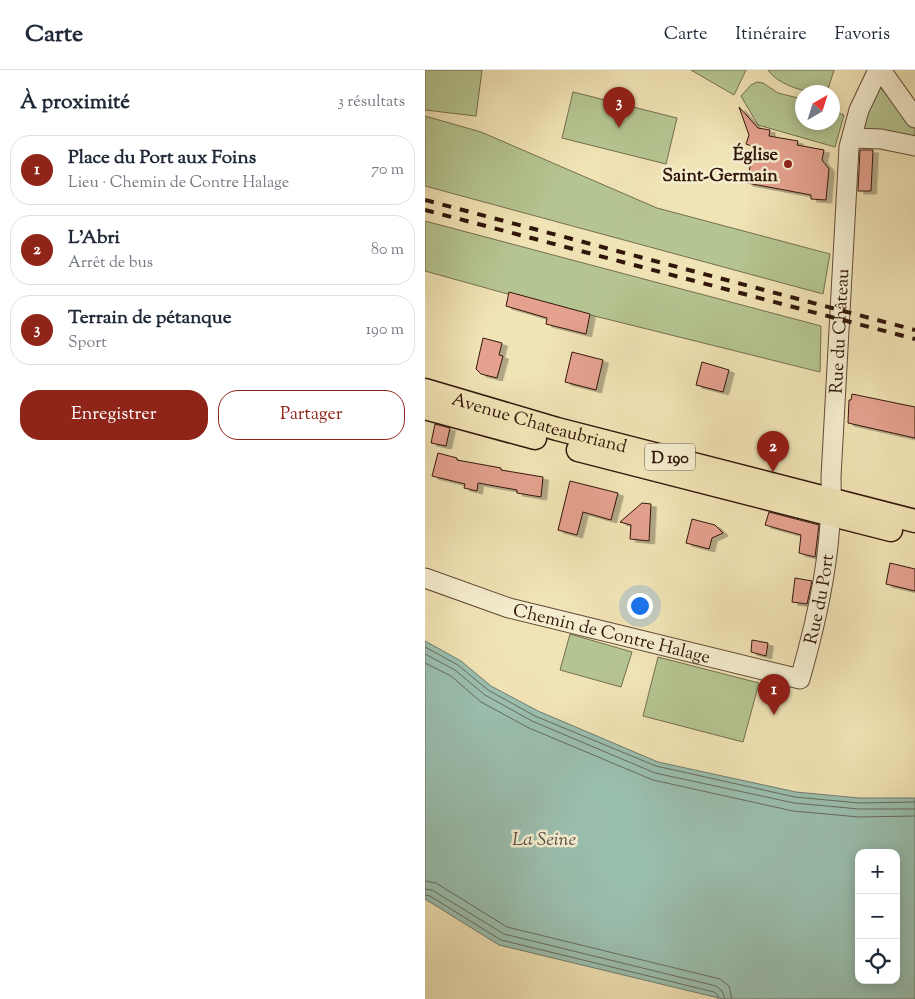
<!DOCTYPE html>
<html lang="fr">
<head>
<meta charset="utf-8">
<style>
  body { margin:0; font-family:"Sorts Mill Goudy",serif; background:#f2f2f3; color:#1f2937 }
  .controls { position:absolute; right:15px; bottom:15px; display:grid; overflow:hidden; border-radius:10px; box-shadow:0 2px 12px #0003 }
  .controls button { width:45px; height:45px; display:grid; place-items:center; padding:0; border:0; border-bottom:1px solid #e0e1e3; background:#fff; color:#1f2937; font:25px sans-serif }
  .compass { position:absolute; left:370px; top:15px; width:45px; height:45px; border-radius:50%; background:#fff; box-shadow:0 2px 12px #0003; rotate:39deg }
  .you { position:absolute; left:214px; top:535px; width:18px; height:18px; margin:-12px; border:4px solid #fff; border-radius:50%; background:#1a73e8; box-shadow:0 0 0 8px #1a73e833 }
  .badge { display:grid; place-items:center; width:32px; height:32px; border-radius:50%; background:#8f2418; color:#fff; font-size:16px; font-weight:700 }
  .pin { position:absolute; translate:-50% -41px; filter:drop-shadow(0 1px 2px #0008) }
  .pin::after { content:''; position:absolute; top:26px; width:18px; height:15px; background:inherit; clip-path:polygon(0 0,100% 0,50% 100%) }
  .list { margin:0; padding:0; list-style:none }
  h2 { display:flex; justify-content:space-between; align-items:center; height:65px; margin:0; padding:0 20px; font-size:21px }
  h2 small { font-size:16px; font-weight:400; color:#747a83 }
  .list li { display:grid; grid-template-columns:32px 1fr auto; gap:15px; align-items:center; box-sizing:border-box; height:70px; margin:0 10px 10px; padding:0 10px; border:1px solid #e0e1e3; border-radius:20px }
  .list b { display:block; font-size:19px; white-space:nowrap }
  .list p { margin:0; font-size:16px; white-space:nowrap; color:#747a83 }
  .list em { font-size:16px; font-style:normal; color:#747a83 }
  .actions { display:flex; gap:10px; padding:15px 20px }
  .actions a { flex:1; padding:11px 0; border:1px solid #8f2418; border-radius:20px; text-align:center; font-size:18px; color:#8f2418 }
  .actions .main { background:#8f2418; color:#fff }
  .icon { flex:none; width:28px; height:28px; fill:none; stroke:currentColor; stroke-width:2; stroke-linecap:round; stroke-linejoin:round }
  .map { position:relative; flex:none; width:490px; height:929px; overflow:hidden }
  header { display:flex; align-items:center; gap:30px; box-sizing:border-box; height:70px; padding:0 25px; background:#fff; border-bottom:1px solid #e0e1e3 }
  header strong { font-size:24px }
  nav { display:flex; gap:28px; margin-inline-start:auto; font-size:18px }
  main { display:flex }
  aside { flex:1; background:#fff }
  .map>svg:first-child { display:block }
  .green { fill:#b5c591; stroke:#746e4e }
  .water { fill:#9abeae; stroke:#707b6d; fill-rule:evenodd }
  .lines { fill:none; stroke-linecap:round; stroke-linejoin:round }
  .shore { stroke:#666a5c; stroke-width:1 }
  .building { fill:#e4a18e; stroke:#32160b; filter:url(#shadow) }
  .minor-casing { stroke:#624936; stroke-width:21 }
  .major-casing { stroke:#32160b; stroke-width:25 }
  .minor { stroke:#f5edcf; stroke-width:19 }
  .major { stroke:#f0e3b5; stroke-width:22 }
  .rail { stroke:#32160b; stroke-width:4; stroke-dasharray:9 9; stroke-linecap:butt }
  .poi-dot { fill:#8f2418; stroke:#f5edcf; stroke-width:2 }
  .labels { text-anchor:middle; stroke-width:5; stroke-linejoin:round; paint-order:stroke }
  .shield { fill:#f5edcf; stroke:#6c5646; stroke-width:1 }
  .shield-label { font-size:16px; font-weight:bold; fill:#32160b }
  .poi-label { font-size:18px; font-weight:bold; fill:#32160b; stroke:#f5edcf; text-anchor:end }
  .street-label { font-size:18px; fill:#32160b; stroke:#f5edcf }
  .water-label { font-size:19px; font-style:italic; fill:#565144; stroke:#f5edcf }
</style>
</head>
<body>
<header>
<strong>Carte</strong>
<nav><a>Carte</a><a>Itinéraire</a><a>Favoris</a></nav>
</header>
<main>
<aside>
<h2>À proximité<small>3 résultats</small></h2>
<ul class="list">
<li><span class="badge">1</span><div><b>Place du Port aux Foins</b><p>Lieu · Chemin de Contre Halage</p></div><em>70 m</em></li>
<li><span class="badge">2</span><div><b>L'Abri</b><p>Arrêt de bus</p></div><em>80 m</em></li>
<li><span class="badge">3</span><div><b>Terrain de pétanque</b><p>Sport</p></div><em>190 m</em></li>
</ul>
<div class="actions"><a class="main">Enregistrer</a><a>Partager</a></div>
</aside>
<div class="map">
<svg width="490" height="929" viewBox="0 0 490 929">
  <defs>
    <filter id="shadow"><feDropShadow dx="5.5" dy="3" stdDeviation="0" flood-color="#0004"/></filter>
  </defs>
  <rect width="100%" height="100%" fill="#f0e3b5"/>
  <filter id="stains"><feTurbulence type="fractalNoise" baseFrequency=".004" numOctaves="4"/><feColorMatrix values="0 0 0 0 .2 0 0 0 0 .09 0 0 0 0 .02 0 0 0 .5 -.17"/></filter>
  <radialGradient id="worn" r=".72"><stop offset=".6" stop-color="#630" stop-opacity="0"/><stop offset="1" stop-color="#630" stop-opacity=".3"/></radialGradient>
  <!-- green -->
  <path class="green" d="M0,0h57l-6,46 -51,-6z
    M266,0h55l-12,25z
    M343,0h66l-7,22c-18,3 -49,-7 -59,-22z
    M332,12l6,1 15,10 24,6 1,23h30v-11l11,4 -9,32 -77,-22 -17,-29 10,-11z
    M455,17l35,42v11l-55,-12z
    M148,22l104,26 -11,46 -104,-26z
    M0,46l56,16 176,76 173,46 -7,40 -398,-108z
    M0,151l396,105 -1,46 -298,-74 -97,-27z
    M145,564l62,18 -11,35 -61,-17z
    M233,587l101,26 -16,59 -100,-26z"/>
  <!-- water -->
  <path class="water" d="M0,571l36,20 30,25 47,25 120,51 138,30 63,6h56v201h-192l-224,-54 -74,-46zM434,783h37v127h-37z"/>
  <g class="lines">
    <!-- shore -->
    <path class="shore" d="M0,577l33,18 30,25 47,26 121,50 139,31 64,6 56,-1
      M0,584l30,16 30,25 47,26 123,52 139,30 65,6h56
      M0,593l26,13 30,26 48,26 124,52 140,31 66,6 56,-1
      M0,811l11,2 71,44 213,52 9,7 3,13
      M0,819l7,1 72,44 212,52 6,5 3,8
      M0,825l5,1 71,44 213,52 4,3v4"/>
  </g>
  <!-- building -->
  <path class="building" d="M314,37l19,21 12,2 -1,6 29,5 -1,4 27,5 -2,10 7,9 -3,31 -15,-1v-4l-64,-12 6,-33 -1,-1v-3l-6,-2 3,-9z
    M435,80h13l-2,41h-13z
    M84,222l81,22 -4,20 -40,-10 1,-6 -41,-12z
    M58,268l19,5 -3,12 4,1 -6,22 -16,-4 -5,-5z
    M147,282l31,8 -7,30 -31,-8z
    M277,292l27,8 -6,22 -27,-7z
    M427,324l63,13v31l-67,-15 1,-23h2z
    M10,354l15,4 -4,18 -15,-3z
    M13,383l19,5v2l44,8v2l42,7 -2,20 -24,-4v-3l-39,-7 -1,8 -13,-3 1,-4 -33,-8z
    M145,411l48,12 -7,27 -28,-8 -6,23 -19,-5z
    M217,433l9,1 -2,37 -19,-2 1,-14 -11,-3z
    M344,442l50,13 -4,32 -16,-4 2,-18 -36,-10z
    M267,449l23,6 8,8 -11,5 -3,11 -23,-6z
    M465,493l25,6v22l-29,-7z
    M370,508l17,3 -5,23 -15,-2z
    M327,570l16,3 -2,13 -15,-4z"/>
  <g class="lines">
    <!-- minor casing -->
    <g class="minor-casing">
      <g id="minor">
        <path d="M456,0l34,48"/>
        <path d="M427,68l29,1 34,7"/>
        <path id="s1" d="M0,508l84,30 291,71c19,-66 33,-133 31,-202l18,-330 10,-37 19,-40"/>
      </g>
    </g>
    <!-- major casing -->
    <g class="major-casing">
      <g id="major">
        <path id="s2" d="M0,320l132,39 358,92"/>
        <path d="M0,338l110,30"/>
        <path d="M153,380l313,80"/>
      </g>
    </g>
    <!-- minor -->
    <use href="#minor" class="minor"/>
    <!-- major -->
    <use href="#major" class="major"/>
    <!-- rail -->
    <path class="rail" d="M0,130l490,130
      M0,140l490,129"/>
  </g>
  <!-- markers -->
  <circle class="poi-dot" cx="363" cy="94" r="5"/>
  <g class="labels">
    <!-- shield labels -->
    <rect class="shield" x="220" y="373.5" width="50" height="27" rx="4"/>
    <g class="shield-label">
      <text x="245" y="393">D 190</text>
    </g>
    <!-- poi labels -->
    <g class="poi-label">
      <text x="353" y="90">Église<tspan x="353" dy="21">Saint-Germain</tspan></text>
    </g>
    <!-- street labels -->
    <g class="street-label">
      <text dy="6" stroke="none"><textPath href="#s1" startOffset="740">Rue du Château</textPath></text>
      <text dy="6" stroke="none"><textPath href="#s2" startOffset="119">Avenue Chateaubriand</textPath></text>
      <text dy="6" stroke="none"><textPath href="#s1" startOffset="471">Rue du Port</textPath></text>
      <text dy="6" stroke="none"><textPath href="#s1" startOffset="195">Chemin de Contre Halage</textPath></text>
    </g>
    <!-- water labels -->
    <g class="water-label">
      <text x="119" y="775">La Seine</text>
    </g>
  </g>
  <rect width="100%" height="100%" filter="url(#stains)"/>
  <rect width="100%" height="100%" fill="url(#worn)"/>
</svg>
<div class="controls">
<button>+</button>
<button>−</button>
<button><svg class="icon" aria-label="locate" viewBox="0 0 24 24"><circle cx="12" cy="12" r="6"/><path d="M12 2v4M12 18v4M2 12h4M18 12h4"/></svg></button>
</div>
<svg class="compass" viewBox="-18 -18 36 36"><path d="M0-13l5 13h-10z" fill="#e53935"/><path d="M0 13l5-13h-10z" fill="#747a83"/></svg>
<div class="you"></div>
<div class="pin badge" style="left:349px;top:645px">1</div>
<div class="pin badge" style="left:348px;top:402px">2</div>
<div class="pin badge" style="left:194px;top:58px">3</div>
</div>
</main>
</body>
</html>
